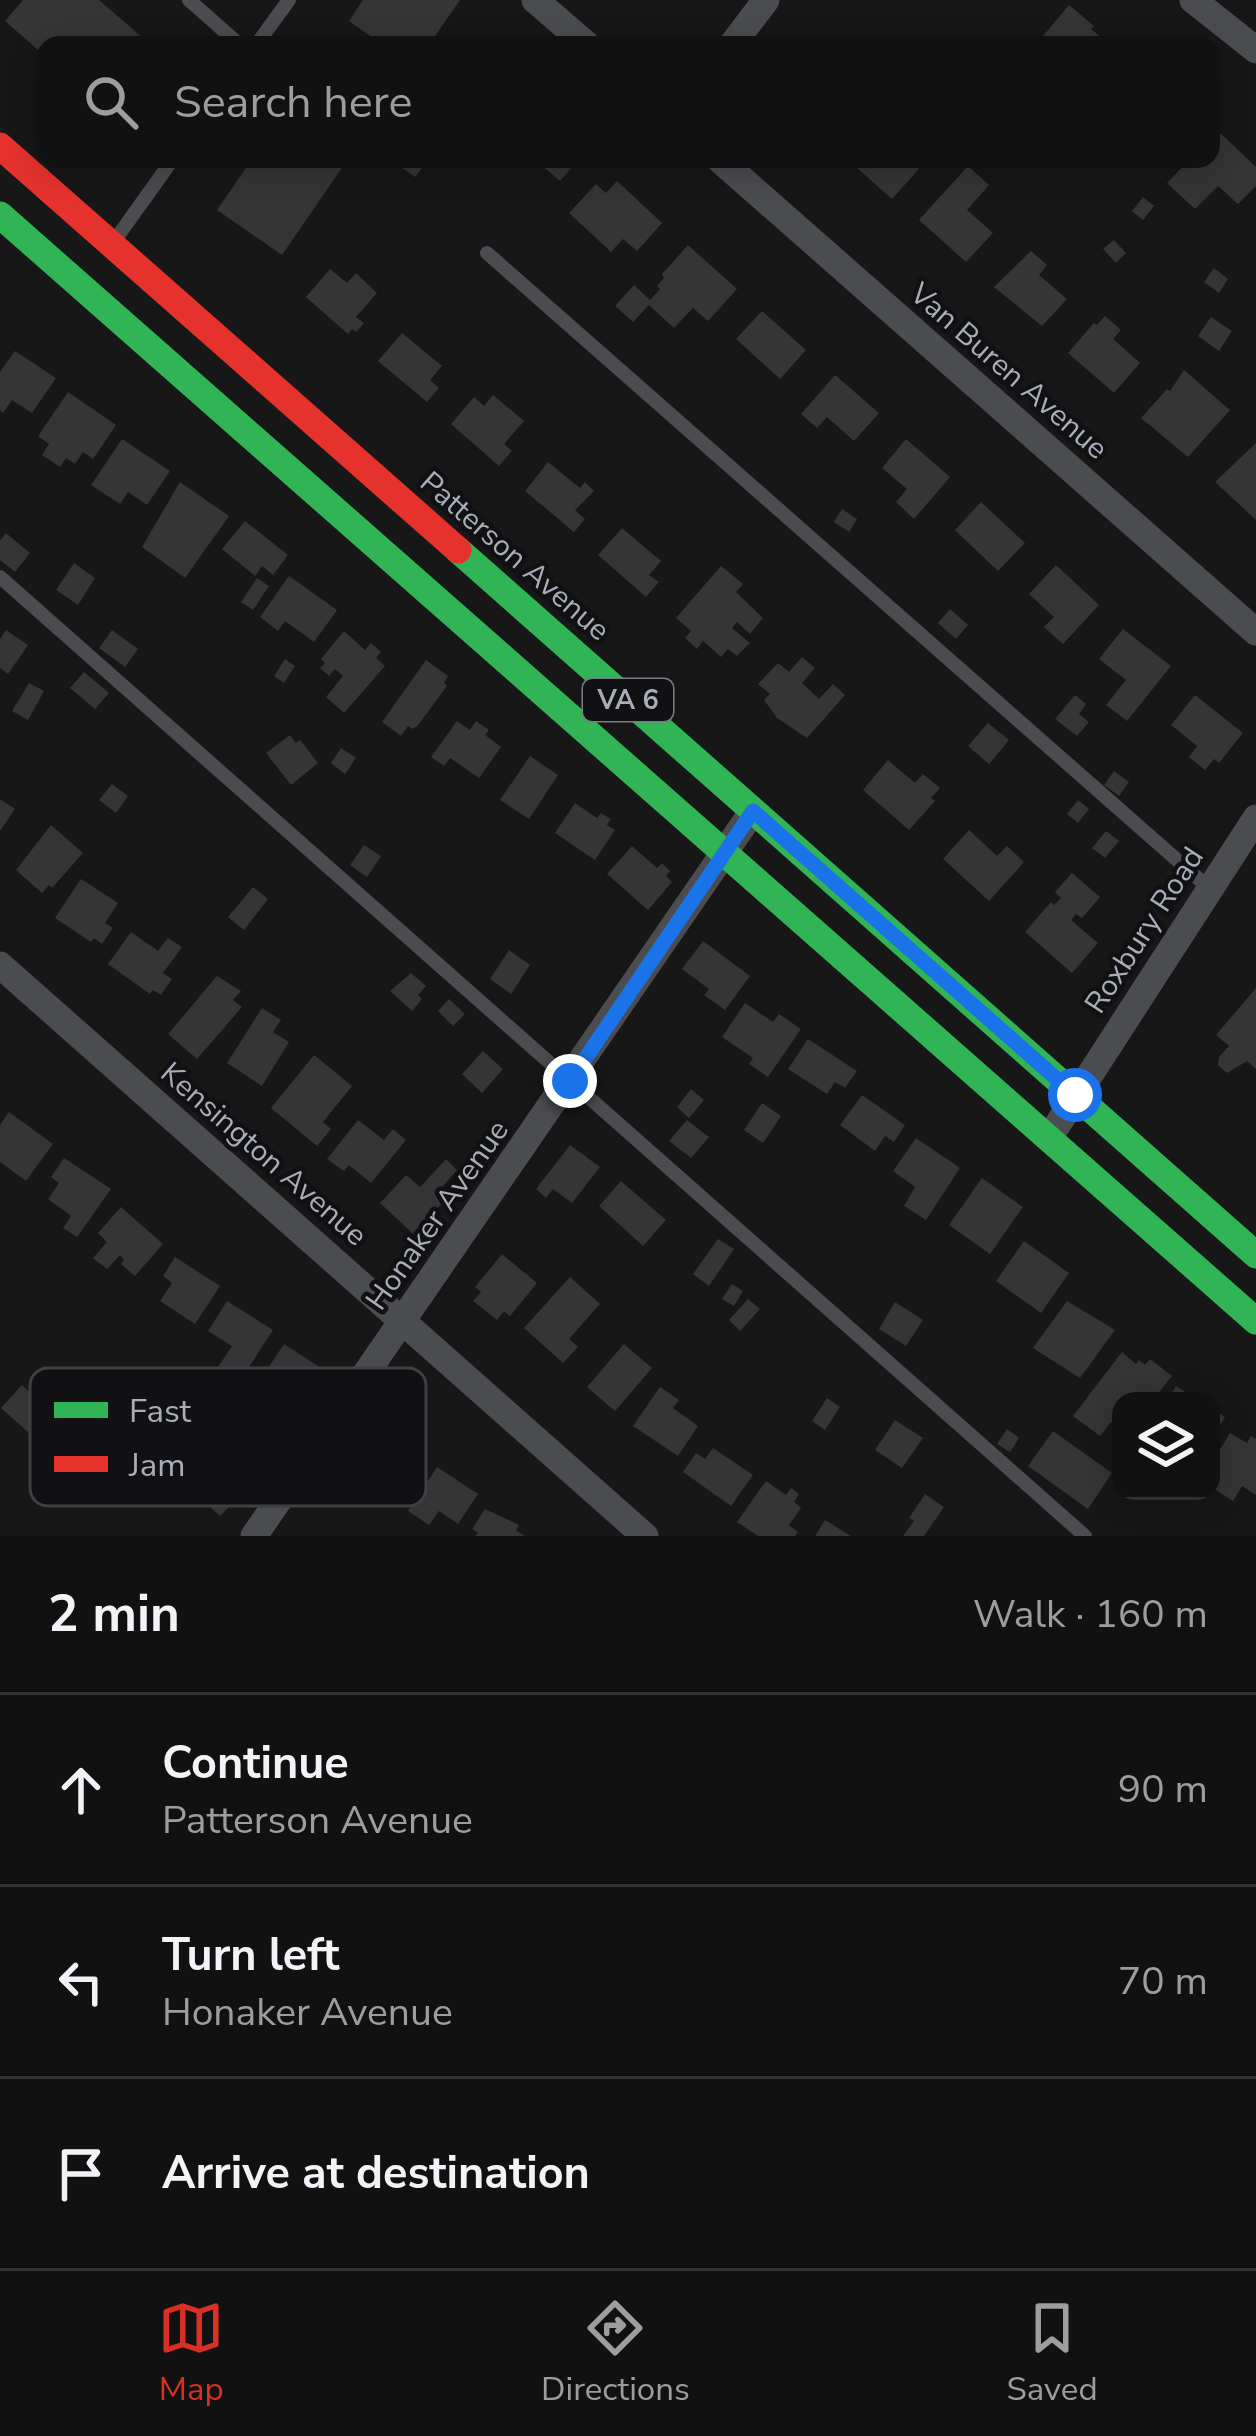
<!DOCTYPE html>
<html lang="en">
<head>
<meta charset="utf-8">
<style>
  body { margin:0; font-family:"Nunito Sans",sans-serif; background:#1e1f1f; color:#f1f3f6 }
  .controls { position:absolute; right:36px; bottom:36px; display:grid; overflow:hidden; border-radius:24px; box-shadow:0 6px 30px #0003 }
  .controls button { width:108px; height:108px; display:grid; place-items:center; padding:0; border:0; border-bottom:3px solid #303131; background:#111; color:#f1f3f6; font:60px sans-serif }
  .stop { position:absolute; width:36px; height:36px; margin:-27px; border:9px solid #1a73e8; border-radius:50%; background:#fff }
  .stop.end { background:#1a73e8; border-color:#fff; box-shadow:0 3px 12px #0008 }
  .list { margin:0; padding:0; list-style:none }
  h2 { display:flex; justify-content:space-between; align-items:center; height:156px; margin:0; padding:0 48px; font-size:51px }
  h2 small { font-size:39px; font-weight:400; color:#9c9d9f }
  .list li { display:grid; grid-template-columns:78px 1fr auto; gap:36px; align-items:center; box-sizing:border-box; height:192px; padding:0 48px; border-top:3px solid #303131 }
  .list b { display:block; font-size:45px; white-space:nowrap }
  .list p { margin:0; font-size:39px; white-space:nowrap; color:#9c9d9f }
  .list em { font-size:39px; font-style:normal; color:#9c9d9f }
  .icon { flex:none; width:66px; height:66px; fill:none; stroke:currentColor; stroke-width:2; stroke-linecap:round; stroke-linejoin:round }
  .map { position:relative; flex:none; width:1256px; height:1536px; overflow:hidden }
  .search { position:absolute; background:#111; box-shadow:0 6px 30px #0003; left:36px; right:36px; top:36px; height:132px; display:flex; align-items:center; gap:30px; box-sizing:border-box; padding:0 42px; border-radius:24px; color:#9c9d9f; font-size:45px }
  .sheet { height:732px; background:#111 }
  nav { display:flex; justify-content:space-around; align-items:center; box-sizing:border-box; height:168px; border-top:3px solid #303131; background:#111; font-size:33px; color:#9c9d9f }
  nav a { display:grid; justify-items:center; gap:6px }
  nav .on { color:#d93025 }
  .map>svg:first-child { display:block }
  .building { fill:#353536 }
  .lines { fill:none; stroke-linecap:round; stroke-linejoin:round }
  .lane { stroke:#4b4c50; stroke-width:14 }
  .street { stroke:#4b4c50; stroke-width:27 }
  .fast { stroke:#30b455; stroke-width:27 }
  .jam { stroke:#e5322d; stroke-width:27 }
  .route { stroke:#1a73e8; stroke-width:15 }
  .labels { text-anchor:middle; stroke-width:9; stroke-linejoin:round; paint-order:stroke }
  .shield { fill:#111113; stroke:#7b7e86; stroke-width:3 }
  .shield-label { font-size:27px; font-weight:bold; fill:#a8adb8 }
  .street-label { font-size:30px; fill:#a8adb8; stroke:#111113 }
  .key { fill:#111113; stroke:#3e4045; stroke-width:3 }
  .key-label { font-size:33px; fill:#a8adb8 }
</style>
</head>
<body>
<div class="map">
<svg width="1256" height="1536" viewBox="0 0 1256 1536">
  <rect width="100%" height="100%" fill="#171717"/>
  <!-- building -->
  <path class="building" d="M23,0h76l52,45h-106v11l-40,-35z
    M363,0h97l-31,45h-46l-34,-24z
    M1069,5l25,21 -3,3 20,16h-70l5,-7 -3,-2z
    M1217,130l39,37v19l-18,18 -20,-18 -23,23 -28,-26 23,-24h21v-22z
    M252,159h96l-66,96 -65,-45z
    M407,159h11l7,5 -10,13 -14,-10z
    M534,159h45l-19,22z
    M847,159h61l11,10 -27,30z
    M968,166l21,19 -22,25 26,23 -27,29 -47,-42z
    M617,181l45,42 -25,28 -14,-12 -12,13 -42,-39 27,-29 10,9z
    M1143,197l11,9 -11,14 -11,-9z
    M1114,240l12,13 -10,10 -13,-14z
    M688,245l49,44 -29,32 -15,-13 -19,20 -25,-23 -16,17 -18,-16 19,-21 16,15 10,-11 -3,-3 7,-8 -2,-4z
    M1031,251l16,14 -8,10 28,24 -25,27 -48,-39z
    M1214,268l14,11 -9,14 -15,-11z
    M330,269l17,14 9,-10 21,20 -21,24 8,6 -8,9 -4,-3 -4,5 -42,-37z
    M762,311l44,39 -26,29 -44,-40z
    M1105,316l16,14 -8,9 27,24 -26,30 -46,-40 26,-30 3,2z
    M1211,317l21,14 -13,20 -21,-15z
    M402,333l40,33 -12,14 9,8 -12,14 -49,-41z
    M15,351l41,27 -24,35 -20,-13 -9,13 -3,-3v-38z
    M1184,370l46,40 -42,47 -47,-39 26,-29 3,2z
    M835,375l44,38 -25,28 -27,-24 -10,11 -16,-14z
    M68,392l48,33 -23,34 -10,-7 -8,12 -9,-6 -6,9 -18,-12 7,-11 -11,-8z
    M493,395l31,26 -20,23 8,7 -13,15 -48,-42 23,-27 10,9z
    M122,439l48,32 -23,34 -19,-13 -8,12 -29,-19z
    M906,439l44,38 -36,42 -18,-17 11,-13 -25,-21z
    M1256,443v77l-41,-38z
    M548,462l32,26 5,-6 9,9 -19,19 10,9 -11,13 -49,-41z
    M180,482l49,34 -44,62 -43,-31z
    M981,502l44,41 -27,28 -43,-41z
    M842,509l15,10 -8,13 -15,-10z
    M245,521l43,34 -15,20 -11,-9 -7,10 -33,-27z
    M622,528l39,33 -12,14 10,7 -13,15 -48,-42z
    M6,533l24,20 -15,19 -15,-12v-19z
    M74,563l21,15 -17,27 -22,-15z
    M1056,565l43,40 -36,39 -19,-17 10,-10 -25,-23z
    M721,566l22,18 -7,8 27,26 -13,16 -13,-12 -5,6 18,15 -13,13 -9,-7 -7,8 -18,-16 -6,8 -12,-11 6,-7 -15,-13z
    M289,576l48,34 -23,32 -29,-21 -7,10 -18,-14z
    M257,578l12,8 -16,24 -12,-8z
    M950,609l18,16 -12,14 -18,-16z
    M1123,629l48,37 -44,55 -21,-16 20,-25 -27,-21z
    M6,630l22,15 -20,29 -8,-6v-29z
    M112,630l26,19 -13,18 -26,-19z
    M344,631l21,19 6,-7 10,9 -5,6 9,8 -41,47 -18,-16 17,-21 -8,-7 -6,7 -9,-8 5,-5 -4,-4z
    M802,657l13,11 -13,15 17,16 14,-15 12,11 -38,43 -30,-20 -13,-18 6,-6 -12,-10 20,-21 11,9z
    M285,659l10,7 -11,17 -10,-7z
    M426,660l22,16 -4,7 3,3 -28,38 -6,5 -5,-3 -7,10 -19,-14z
    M84,672l25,21 -14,16 -25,-21z
    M29,683l15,8 -16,29 -16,-9z
    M1075,695l11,9 -7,10 10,8 -12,14 -22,-17z
    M1195,695l48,38 -24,30 -5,-4 -9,11 -16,-13 8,-11 -26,-21z
    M457,721l13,9 6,-9 13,9 -4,5 16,12 -22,31 -29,-20 -6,8 -13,-9z
    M988,723l21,17 -20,24 -21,-18z
    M290,735l6,8 4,-3 18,23 -27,22 -25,-32z
    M341,748l15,10 -11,16 -14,-11z
    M530,756l28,19 -29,44 -29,-19z
    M888,760l27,23 8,-9 17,14 -9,10 4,3 -26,29 -46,-40z
    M1114,771l15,11 -10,14 -15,-11z
    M112,784l16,12 -12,17 -17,-13z
    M0,799l15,10 -15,22z
    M1078,800l11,9 -11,14 -11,-9z
    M575,803l22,15 4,-5 10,6 -4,6 8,5 -20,30 -40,-27z
    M51,825l32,28 -31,35 -3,-3 -7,8 -26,-23z
    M969,830l28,26 10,-10 17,16 -35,39 -46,-42z
    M1106,831l13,10 -14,17 -13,-10z
    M364,845l17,11 -14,21 -17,-12z
    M632,846l25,22 5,-5 8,8 -4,5 6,6 -24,28 -41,-36z
    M1072,873l28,24 -18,21 -6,-4 -5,6 27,23 -26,30 -47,-41 26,-30 3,3 7,-7 -6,-6z
    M81,879l37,24 -13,20 8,5 -11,16 -8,-6 -3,4 -36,-24z
    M253,887l15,12 -24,31 -16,-13z
    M131,932l27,19 10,-13 14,9 -19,26 9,6 -11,16 -8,-5 -3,4 -42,-30z
    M703,941l47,35 -25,34 -21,-15 5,-6 -27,-20z
    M509,950l21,15 -19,29 -21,-15z
    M411,973l15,13 -8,9 4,4 -10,12 -22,-20z
    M217,976l24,15 -8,9 9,7 -45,52 -29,-25z
    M1256,988v81l-9,-8 -20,12 -9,-8 1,-8 10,-11 -13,-11z
    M449,999l16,15 -12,12 -15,-15z
    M745,1003l28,19 6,-8 22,15 -33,48 -19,-13 4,-6 -31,-21z
    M262,1008l19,12 -8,12 16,10 -27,44 -35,-23z
    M808,1039l49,32 -12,17 -10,-6 -8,12 -39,-25z
    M483,1051l20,18 -21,24 -20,-19z
    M314,1055l38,31 -29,36 8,7 -14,17 -46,-38z
    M691,1089l13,11 -15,18 -12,-11z
    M862,1095l43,30 -11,17 -9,-6 -10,15 -35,-26z
    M762,1103l19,13 -18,27 -19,-13z
    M9,1112l44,32 -27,37 -26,-19v-37z
    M358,1120l26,20 9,-11 13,11 -35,43 -22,-18 -5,6 -17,-12z
    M687,1120l22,17 -18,21 -22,-17z
    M916,1138l44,30 -34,52 -22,-14 11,-19 -22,-16z
    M570,1145l30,22 -28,36 -19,-14 -7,9 -10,-9z
    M64,1158l47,31 -34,48 -14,-9 8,-12 -23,-17 11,-16 -8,-6z
    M446,1159l11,11 -22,25 8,7 -17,19 6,5 -12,14 -40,-37 26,-28 14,12z
    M982,1178l41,29 -33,47 -41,-29z
    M621,1181l45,39 -23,26 -44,-40z
    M121,1207l42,37 -28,32 -14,-12 3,-4 -4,-5 -13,14 -14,-11 14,-16 -9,-9z
    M718,1239l16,10 -25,37 -16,-12z
    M1024,1241l45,32 -28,40 -45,-32z
    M502,1254l35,29 -27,33 -6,-5 -7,9 -24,-19 8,-9 -6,-5z
    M175,1257l45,29 -25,38 -35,-23 12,-18 -9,-7z
    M570,1277l30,27 -31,35 9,8 -15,16 -39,-35z
    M732,1284l11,7 -9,15 -12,-7z
    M748,1299l12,10 -20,22 -11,-11z
    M227,1301l46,29 -35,54 -22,-14 16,-24 -24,-15z
    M1067,1301l48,29 -35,48 -47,-30z
    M895,1302l28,18 -17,26 -27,-17z
    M284,1344l51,33 -30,45 -51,-33z
    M624,1344l28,24 -37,43 -28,-24z
    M1122,1352l14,12 3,-4 6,5 5,-6 22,17 -20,25h-31v29l-10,-8 -11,14 -27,-20z
    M22,1385l27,26 -20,22 -28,-25z
    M1176,1386l24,15h-33z
    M660,1387l19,13 -6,8 25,18 -20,30 -45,-30z
    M827,1398l13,9 -15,23 -13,-9z
    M1211,1408l14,9 -14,23z
    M895,1420l28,18 -21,30 -27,-18z
    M1007,1429l12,9 -9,14 -13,-8z
    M1053,1431l59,42 -24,36 -60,-43z
    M1230,1433l17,10 4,-7 5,3v56l-14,-9 -9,15 -22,-14 6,-9 -6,-4v-10z
    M713,1448l40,27 -22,31 -48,-34 13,-19 9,6z
    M437,1467l41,27 -20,30 -19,-13 -10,14 -21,-14z
    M766,1481l20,14 5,-7 8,6 -5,8 7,6 -12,17 9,7 -3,4h-37l-21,-14z
    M202,1482l27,25 -9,9 -27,-24z
    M925,1494l19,13 -20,29h-21l11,-15 -5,-3z
    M485,1509l34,16 -3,5 9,6h-50l3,-3 -6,-4z
    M825,1520l26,16h-36z"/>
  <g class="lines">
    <!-- lane -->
    <path class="lane" d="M189,0l51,45
      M256,45l33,-45
      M115,240l58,-81
      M487,253l723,636
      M0,577l1085,959"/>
    <!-- street -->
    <path class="street" d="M535,0l52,45
      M1193,0l63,50
      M732,45l34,-45
      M719,159l537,473
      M0,965l645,571
      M1049,1138l207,-320
      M254,1536l499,-725"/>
    <!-- fast -->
    <path class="fast" d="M0,215l1256,1106
      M458,550l798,705"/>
    <!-- jam -->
    <path class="jam" d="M0,146l458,404"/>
  </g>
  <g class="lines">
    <!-- route -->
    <path class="route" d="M570,1081l183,-270 322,284"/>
  </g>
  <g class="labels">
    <!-- shield labels -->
    <rect class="shield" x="583" y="679" width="90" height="42" rx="9"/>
    <g class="shield-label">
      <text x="628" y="709">VA 6</text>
    </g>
    <!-- street labels -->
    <g class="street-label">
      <text transform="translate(1009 371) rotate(41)" y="10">Van Buren Avenue</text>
      <text transform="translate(515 556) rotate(41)" y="10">Patterson Avenue</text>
      <text transform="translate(1144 930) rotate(-57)" y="10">Roxbury Road</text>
      <text transform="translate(264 1154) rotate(41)" y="10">Kensington Avenue</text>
      <text transform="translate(437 1215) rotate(-55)" y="10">Honaker Avenue</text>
    </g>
  </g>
  <!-- legend -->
  <rect x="30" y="1368" width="396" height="138" rx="18" class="key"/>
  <rect x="54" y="1402" width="54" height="16" fill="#30b455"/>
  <rect x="54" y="1456" width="54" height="16" fill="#e5322d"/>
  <g class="key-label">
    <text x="129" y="1422">Fast</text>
    <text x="129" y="1476">Jam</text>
  </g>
</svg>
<div class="controls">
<button><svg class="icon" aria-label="layers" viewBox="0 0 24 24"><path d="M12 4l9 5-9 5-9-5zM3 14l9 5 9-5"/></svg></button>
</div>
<div class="stop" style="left:1075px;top:1095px"></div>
<div class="stop end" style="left:570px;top:1081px"></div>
<div class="search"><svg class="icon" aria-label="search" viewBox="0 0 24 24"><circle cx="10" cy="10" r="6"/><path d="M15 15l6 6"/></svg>Search here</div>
</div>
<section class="sheet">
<h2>2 min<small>Walk · 160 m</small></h2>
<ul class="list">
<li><svg class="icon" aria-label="ahead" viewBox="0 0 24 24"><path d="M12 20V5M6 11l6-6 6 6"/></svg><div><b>Continue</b><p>Patterson Avenue</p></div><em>90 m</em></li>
<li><svg class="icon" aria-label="left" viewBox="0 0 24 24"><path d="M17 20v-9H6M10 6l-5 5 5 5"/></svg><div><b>Turn left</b><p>Honaker Avenue</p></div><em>70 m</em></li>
<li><svg class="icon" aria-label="arrive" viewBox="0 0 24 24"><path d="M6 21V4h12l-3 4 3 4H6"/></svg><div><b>Arrive at destination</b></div></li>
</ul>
</section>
<nav>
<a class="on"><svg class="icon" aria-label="map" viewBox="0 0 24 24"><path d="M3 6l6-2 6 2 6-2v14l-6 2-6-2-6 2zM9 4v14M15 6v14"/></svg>Map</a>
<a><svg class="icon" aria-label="directions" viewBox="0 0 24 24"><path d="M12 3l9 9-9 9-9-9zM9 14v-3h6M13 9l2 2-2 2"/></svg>Directions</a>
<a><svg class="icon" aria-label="saved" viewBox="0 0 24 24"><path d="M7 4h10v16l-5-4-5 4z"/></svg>Saved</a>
</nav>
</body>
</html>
